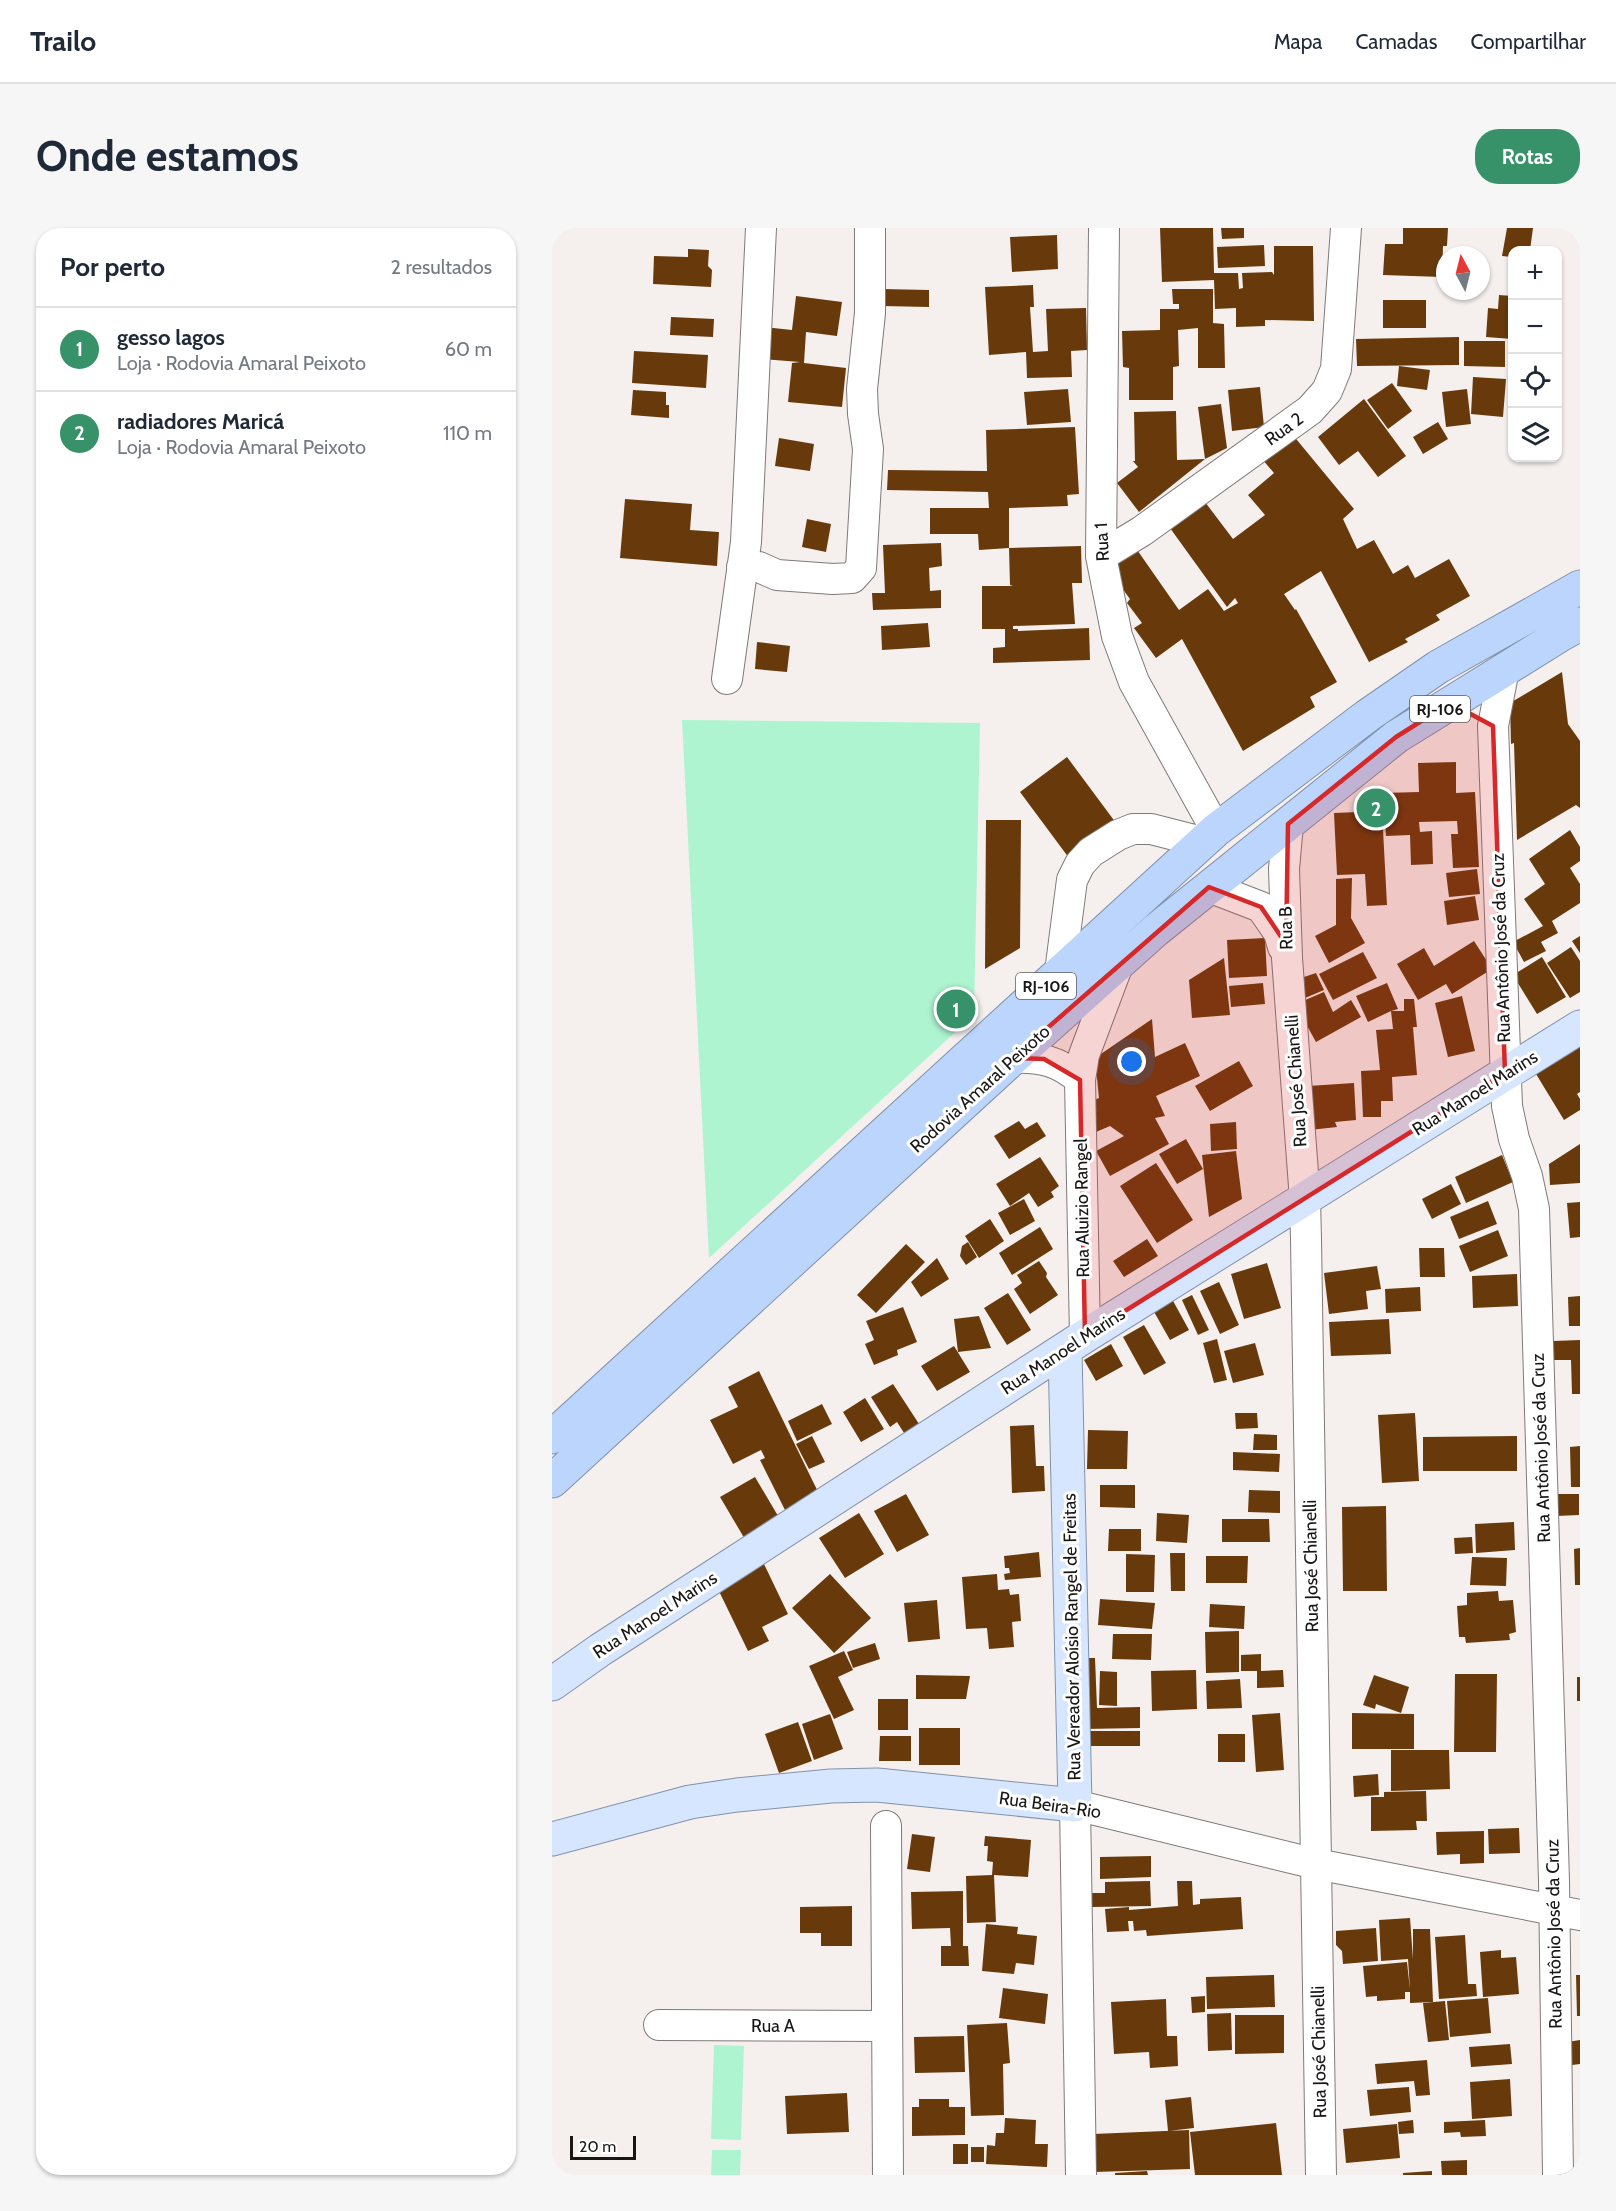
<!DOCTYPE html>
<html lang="pt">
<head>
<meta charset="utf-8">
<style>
  body { margin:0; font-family:Cabin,sans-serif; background:#f6f6f7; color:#1f2937 }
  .controls { position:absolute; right:18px; top:18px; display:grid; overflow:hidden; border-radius:12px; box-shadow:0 2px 4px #0004 }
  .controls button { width:54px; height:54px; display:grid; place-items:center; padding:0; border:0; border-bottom:2px solid #e0e1e3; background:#fff; color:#1f2937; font:30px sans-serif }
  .compass { position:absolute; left:884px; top:18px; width:54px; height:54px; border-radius:50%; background:#fff; box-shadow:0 2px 4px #0004; rotate:353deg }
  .scale { position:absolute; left:18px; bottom:15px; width:66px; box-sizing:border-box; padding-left:6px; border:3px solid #181716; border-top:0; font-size:16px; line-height:21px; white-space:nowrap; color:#181716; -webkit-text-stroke:4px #fff; paint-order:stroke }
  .you { position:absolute; left:580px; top:834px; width:21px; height:21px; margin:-15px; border:4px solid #fff; border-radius:50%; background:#1a73e8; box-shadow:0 0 0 9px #1a73e833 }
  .badge { display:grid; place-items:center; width:39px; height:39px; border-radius:50%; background:#379269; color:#fff; font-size:20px; font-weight:700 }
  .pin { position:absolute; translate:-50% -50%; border:3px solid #fff; box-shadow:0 2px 6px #0006 }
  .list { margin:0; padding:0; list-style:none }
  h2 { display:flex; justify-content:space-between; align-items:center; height:78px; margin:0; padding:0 24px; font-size:26px }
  h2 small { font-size:20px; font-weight:400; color:#747a83 }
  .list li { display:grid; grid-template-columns:39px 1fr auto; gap:18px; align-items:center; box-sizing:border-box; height:84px; padding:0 24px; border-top:2px solid #e0e1e3 }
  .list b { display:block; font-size:22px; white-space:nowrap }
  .list p { margin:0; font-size:20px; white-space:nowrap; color:#747a83 }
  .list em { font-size:20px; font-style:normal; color:#747a83 }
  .icon { flex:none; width:33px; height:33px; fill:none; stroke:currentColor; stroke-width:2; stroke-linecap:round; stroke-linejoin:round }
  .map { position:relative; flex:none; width:1028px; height:1947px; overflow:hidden; border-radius:24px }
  header { display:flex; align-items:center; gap:36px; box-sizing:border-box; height:84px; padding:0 30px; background:#fff; border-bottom:2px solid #e0e1e3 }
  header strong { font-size:28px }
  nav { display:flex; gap:33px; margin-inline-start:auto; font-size:21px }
  .intro { display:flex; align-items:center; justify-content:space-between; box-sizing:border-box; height:144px; padding:0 36px }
  h1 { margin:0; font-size:42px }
  .button { padding:15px 27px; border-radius:24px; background:#379269; color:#fff; font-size:21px; font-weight:700 }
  main { display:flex; gap:36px; padding:0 36px }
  aside { flex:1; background:#fff; border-radius:24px; box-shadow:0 2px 4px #0004 }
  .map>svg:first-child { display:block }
  .green { fill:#aff4d1 }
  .building { fill:#683a0b }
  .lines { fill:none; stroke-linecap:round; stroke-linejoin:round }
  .minor-casing { stroke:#7f7a79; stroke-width:32 }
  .major-casing { stroke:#8292ac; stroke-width:35 }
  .highway-casing { stroke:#8292ac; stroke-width:35 }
  .minor { stroke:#fff; stroke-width:30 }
  .major { stroke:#d6e6fe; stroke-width:33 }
  .highway { stroke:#bbd5fd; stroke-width:33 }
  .marked { fill:#d62828; fill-opacity:0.2; stroke:#d62828; stroke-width:4.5; stroke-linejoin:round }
  .labels { text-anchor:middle; stroke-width:6; stroke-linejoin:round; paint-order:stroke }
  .shield { fill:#fff; stroke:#5d5d5c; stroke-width:1.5 }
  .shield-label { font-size:16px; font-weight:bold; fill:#181716 }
  .street-label { font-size:18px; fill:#181716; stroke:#fff }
</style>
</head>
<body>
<header>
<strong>Trailo</strong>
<nav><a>Mapa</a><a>Camadas</a><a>Compartilhar</a></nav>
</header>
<div class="intro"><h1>Onde estamos</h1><a class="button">Rotas</a></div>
<main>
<aside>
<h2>Por perto<small>2 resultados</small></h2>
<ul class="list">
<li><span class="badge">1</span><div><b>gesso lagos</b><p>Loja · Rodovia Amaral Peixoto</p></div><em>60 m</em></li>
<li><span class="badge">2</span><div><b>radiadores Maricá</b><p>Loja · Rodovia Amaral Peixoto</p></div><em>110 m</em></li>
</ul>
</aside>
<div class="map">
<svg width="1028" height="1947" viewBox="0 0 1028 1947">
  <rect width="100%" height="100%" fill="#f5f0ee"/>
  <!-- green -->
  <path class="green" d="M130,492l298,3 -6,292 -265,243z
    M162,1817l30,1 -3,94 -30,-1z
    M160,1922h29l-1,25h-29z"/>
  <!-- building -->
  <path class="building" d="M608,0h53l1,45h24l1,16 4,-1 -1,-15 30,-1 2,3v-29h39l1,75 -49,-1v6l-29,1v-19l-21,1 -1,-29 -52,2z
    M669,0h23v10l-22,1z
    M851,0h45l-1,18h-4l-1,31 -59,-2 2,-31h18z
    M955,0h26l-3,22h-18v7l-10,-1z
    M505,7l1,34 -46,3 -2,-35z
    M712,17l1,21 -47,2 -1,-21z
    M136,21l21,1 -1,16 4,4 -1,17 -58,-3 1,-28 34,1z
    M481,57l1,22h-4l3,45 15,-1 -2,-42 40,-1 1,42 -16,1 1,26 -45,1 -1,-26 -37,3 -4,-68z
    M330,61l47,1v17l-47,-1z
    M620,61h41v34l11,1 1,44h-27v-40l-20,2 1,36 -6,1v33h-44v-32l-6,-1 -1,-36 38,-1v-21h19v-5h-6z
    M947,67l13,1v43l-26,-2 2,-29 10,1z
    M244,68l46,6 -5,34 -31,-4 -2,31 42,5 -4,39 -54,-5 4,-39 8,-1 -39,-3 3,-32 28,3z
    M831,72h43v28h-43z
    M119,89l43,2 -1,18 -43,-2z
    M907,109v28l-102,1 -1,-27z
    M912,113h41v26l-41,-1z
    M82,123l74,4 -2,33 -74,-5z
    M847,138l31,4 -3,20 -30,-4z
    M921,149l33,2 -3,38 -32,-3z
    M840,155l20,28 -24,18 -21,-29z
    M708,159l4,40 -32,4 -4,-41z
    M516,161l3,33 -44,3 -3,-33z
    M915,161l4,35 -25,3 -4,-35z
    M81,162l33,2v13h3v13l-38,-3z
    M812,171l42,57 -28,21 -20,-26 -19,14 -21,-28z
    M669,176l6,44 -22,11 -7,-52z
    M624,183l1,49 28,-1 -66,53 -22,-29 21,-16 -5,-6h2l-1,-49z
    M886,194l10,17 -25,15 -10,-17z
    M523,199l4,67 -12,1 1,11 -59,2v40l-30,2 -1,-16h-48v-26h59l-1,-16 -101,-2 1,-20 99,1 -1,-41z
    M740,206l62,75 -11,10 14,30 17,-9 19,34 15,-9 7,13 34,-19 21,37 -34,19 4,5 -35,19 3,3 -39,20 -48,-91 -37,23 11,16 1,-1 41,73 -27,15 5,10 -72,44 -61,-112 -26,19 -22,-30 8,-5 -15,-20 3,-4 -25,-34 28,-21 46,66 29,-21 16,22 14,-8 -3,-5 -8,9 -57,-79 35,-26 28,37 32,-24 -17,-20 26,-22 -12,-14z
    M227,210l35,6 -4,27 -35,-5z
    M73,271l67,5 -2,26 29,2 -2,34 -97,-8z
    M255,291l24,5 -5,28 -24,-5z
    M389,315l1,23 -13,2 1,23 11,-1v18l-68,2 -1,-17h13l-2,-48z
    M529,318l1,37h-10l3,41 -62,2v3h5v2l71,-3 1,32 -97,3v-15l12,-1v-18h-23v-43h31l-3,-1 -1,-37z
    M376,395l2,24 -48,3 -1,-24z
    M205,414l33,4 -3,26 -32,-3z
    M1010,444l6,52 12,17v67l-4,-3 -59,35 -3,-97 -3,1 -1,-41z
    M515,529l49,66 -47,35 -49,-66z
    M904,534v31l19,-1 4,75 -26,1 -2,-34h7l-1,-13 -38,1 1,10 12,-1 1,33 -22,1 -1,-30 -24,1 -3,-43 36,-1 -1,-29z
    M830,583l5,94 -20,1 -2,-32 -28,1 -3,-62z
    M434,592h35l-1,128 -35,21z
    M1018,602l10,17v14l-10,7 10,16v19l-28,18 6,12 -17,9 5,9 -22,11 -11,-20 30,-16 -19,-27 21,-15 -16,-25z
    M925,641l3,25 -31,3 -3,-24z
    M800,650l-1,40 14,25 -36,20 -14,-27 21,-11v-46z
    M923,668l4,24 -32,5 -3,-24z
    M1028,708v17l-8,-12z
    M713,710l2,38 -38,2 -2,-38z
    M922,713l18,28 -40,25 -6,-10 -28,16 -21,-36 27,-16 10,18z
    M1019,719l9,14v31l-10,6 -23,-35z
    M811,724l14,26 -44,22 -14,-26z
    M990,729l24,40 -29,17 -24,-39z
    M672,730l6,57 -38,3 -3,-38z
    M764,745l8,17 -19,8 -1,-21z
    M711,755l2,21 -34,3 -2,-21z
    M835,755l11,26 -7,2h13v-12h10l3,28h-4l4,48 -25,2 1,24h-12v16h-18l-2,-46 19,-1 -4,-40 17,-1 -2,-18 -23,11 -12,-26z
    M772,764l9,20 18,-12 10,17 -45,25 -10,-18 -3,-23z
    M910,768l13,55 -27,6 -13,-54z
    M600,791l3,38 30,-14 15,33 -44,20 9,20 -10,2 14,26 -59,32 -14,-25 28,-15 -14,-10 -14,6 -11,-28 14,-6 -4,-40z
    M1028,818v46l-3,2 3,5v11l-16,10 -31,-51z
    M687,833l14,25 -43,25 -15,-25z
    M802,855l2,37 -21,2 2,5 -27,3 -2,-44z
    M467,893l6,8 12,-7 9,14 -37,23 -15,-23z
    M684,894l1,27 -26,2 -1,-27z
    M634,911l17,30 -26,15 -18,-30z
    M1028,916v39l-30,2 -1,-21z
    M684,923l6,48 -33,18 -7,-62z
    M950,927l11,27 -47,21 -11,-26z
    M488,929l19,29 -8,6 3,5 -16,10 -9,-14 -19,13 -14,-22z
    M604,935l37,57 -36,23 -37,-57z
    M899,956l10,20 -29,15 -10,-20z
    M472,971l11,22 -25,14 -12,-22z
    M936,973l9,23 -38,15 -9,-22z
    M1028,974v35l-10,1 -3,-35z
    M438,991l14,22 -25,17 -14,-22z
    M488,999l13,22 -41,26 -13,-22z
    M946,1002l10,26 -38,16 -11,-26z
    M595,1011l11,17 -34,21 -11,-16z
    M416,1014l9,15 -11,8 -6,-9 2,-10z
    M354,1016l19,18 -49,51 -19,-18z
    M867,1020h25l1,29h-25z
    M385,1030l12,21 -28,18 -10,-15z
    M487,1033l8,12 -1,4 12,18 -28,19 -16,-25 8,-6 -5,-8z
    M715,1035l14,45 -37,11 -13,-45z
    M825,1038l4,23 -15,2 2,18 -39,5 -5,-41z
    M965,1046l1,32 -45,2 -1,-32z
    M667,1054l20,43 -19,9 -20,-43z
    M868,1059l1,24 -35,2 -1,-24z
    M456,1065l23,37 -24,15 -23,-37z
    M640,1067l17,35 -11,5 -16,-35z
    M1028,1068v30h-11l-1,-29z
    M620,1071l17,31 -19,10 -17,-30z
    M351,1079l14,35 -20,8 1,5 -24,10 -9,-21 9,-4 -8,-19z
    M427,1088l12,32 -33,4 -4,-33z
    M837,1091l2,35 -60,2 -2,-34z
    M592,1097l22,38 -22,12 -21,-38z
    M665,1111l10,41 -13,3 -11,-40z
    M1028,1112v54h-8l-1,-34h-17l-1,-19z
    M703,1115l9,32 -31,8 -9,-32z
    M559,1116l12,22 -27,15 -12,-21z
    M402,1118l16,26 -33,19 -16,-25z
    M207,1143l63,129 -34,16 -28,-56 5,-2 -4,-8 -28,14 -23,-44 28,-13 -10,-20z
    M341,1156l28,43 -15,9 -9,-14 -7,5 -19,-30z
    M313,1170l19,31 -23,13 -18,-30z
    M270,1176l10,20 -35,17 -9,-20z
    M683,1185h22l1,15 -22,1z
    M863,1185l4,68 -37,2 -4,-68z
    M482,1197l2,41h8l1,25 -33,2 -2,-67z
    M536,1202l40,1 -1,38h-40z
    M702,1206l23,1v15h-24z
    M260,1208l13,26 -16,7 -13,-25z
    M965,1208v35h-94v-34z
    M1028,1218v41h-9l-1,-40z
    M681,1224l47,2 -1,18 -46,-2z
    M203,1249l26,44 -35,20 -26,-44z
    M548,1257h35v23l-35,-1z
    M697,1262l31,1v22l-32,-1z
    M354,1266l23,41 -32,17 -23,-41z
    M1004,1266h23v21l-23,1z
    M834,1278l1,85h-44l-1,-84z
    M307,1285l25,41 -39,24 -26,-40z
    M605,1285l32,2 -2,28 -31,-2z
    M670,1291h47l1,23h-48z
    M962,1294l1,28 -39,3 -1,-29z
    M557,1301h32v22h-33z
    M920,1309l1,16 -18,1 -1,-16z
    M1028,1320v37h-5l-1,-36z
    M487,1324l2,25 -36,3 -1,-6 6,-1 -1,-5h-4l-1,-12z
    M618,1325h15v38h-14z
    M574,1326l29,1 -1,37h-28z
    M654,1328h42l-1,27h-41z
    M920,1329l35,1 -1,28 -36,-1z
    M212,1336l24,50 -26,13 7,14 -21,10 -31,-64z
    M278,1346l41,44 -37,35 -42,-45z
    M445,1346l1,16 11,-1 1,6 9,-1 2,27 -9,1 2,25 -25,2 -2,-21 -21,1 -4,-52z
    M946,1363l1,10 14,-1 3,32 -7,2 1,6 -44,3 -1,-6h-6l-2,-31 10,-1v-12z
    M548,1371l55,4 -3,26 -54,-4z
    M385,1372l3,39 -32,3 -4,-39z
    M658,1376l35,2 -1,23 -35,-2z
    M687,1403v41l-33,1 -1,-41z
    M561,1406h39l-1,26 -39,-1z
    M323,1415l5,16 -27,9 -6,-16z
    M292,1423l9,19 -15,7 16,33 -20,9 -25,-53z
    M709,1426v17l22,-1 1,17 -27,1v-17h-16v-16z
    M530,1430h13l2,50 43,-1v21l-56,1z
    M644,1442l1,39 -45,2 -1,-40z
    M548,1443l17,1v34l-18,-1z
    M903,1446h42l-1,78h-42z
    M364,1447l54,1 -4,23h-50z
    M822,1447l35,12 -8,26 -25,-9 -1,5 -12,-4z
    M1025,1449h3v24h-3z
    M688,1451l2,29 -35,1 -1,-28z
    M326,1471h30v31h-30z
    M728,1485l4,57 -28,2 -4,-57z
    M800,1485l62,1v35h-62z
    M278,1486l13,35 -29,11 -12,-36z
    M246,1494l14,39 -33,12 -14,-39z
    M367,1500h41v37h-41z
    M532,1503h56v15h-56z
    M666,1506h27v28h-27z
    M328,1508h31v25h-32z
    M839,1522h58l1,39 -59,2z
    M826,1546l1,21 -25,2 -1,-21z
    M874,1563l1,30h-11l1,9 -46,1v-34h13v-5z
    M967,1600l1,25 -31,1 -1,-25z
    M932,1603v32l-24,1v-10l-23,1 -1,-23z
    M360,1606l23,3 -5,35 -23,-3z
    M433,1608l46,4 -3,37 -34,-2 2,47 -29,1 -1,-47 26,-1 1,-13 -6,-1 1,-15h-4z
    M599,1628v21l-51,2v-22z
    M598,1653l1,25 -59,1 -1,-14h14v-11z
    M625,1653h15l1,24 7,-1v-5l41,-2 2,32 -96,7 -1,-6 -12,1 -1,-10h-5l1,10 -22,1 -2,-23 24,-2v3l49,-4z
    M411,1663v55h5l1,20h-28v-20h10l-1,-18 -38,1 -1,-37z
    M300,1678v40h-31v-13h-21v-26z
    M858,1690l3,41v-30h17l3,73 -23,1v-11h-5v7l-28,2v-5l-11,1 -3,-31 44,-4 3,28 -2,-31 -27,2 -2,-41z
    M434,1696l32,3 -1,7 20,2 -3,29 -18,-2 -2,11 -32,-3z
    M824,1700l2,33 -35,3 -1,-13 -6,-6v-14z
    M913,1707l3,49h8l1,12 -38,3 -4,-62z
    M949,1722v8l15,-1 3,37 -36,3 -3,-45z
    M722,1747l1,32 -68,2 -1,-32z
    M1024,1747h4v41h-3z
    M451,1760l45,6 -3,30 -46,-6z
    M653,1768v16l-13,1 -1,-16z
    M936,1770l3,35 -41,4 -3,-36z
    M614,1771l1,37h10l1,30 -28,2 -1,-16 -35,2 -3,-52z
    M893,1773l4,39 -21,2 -5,-39z
    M679,1785l1,37 -24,1 -1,-37z
    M683,1787h49v38l-49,1z
    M455,1795l3,40 -7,1 1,51 -33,1 -4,-91z
    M412,1808l1,36 -50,1 -1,-36z
    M1028,1812v24l-16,2 -3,-23z
    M958,1816l2,20 -41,3 -2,-20z
    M875,1832l3,35 -14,1 -2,-15 -37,3 -2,-20z
    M958,1851l2,37 -40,3 -2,-37z
    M857,1859l2,25 -41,4 -3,-26z
    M295,1865l2,39 -62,2 -2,-38z
    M639,1869l3,31 -26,3 -3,-31z
    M367,1871h30v8h16v28l-53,1v-29h7z
    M453,1890l31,2 -1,24h13l-1,23 -61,-3 1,-19 8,1 1,-13h8z
    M861,1892l1,13 -15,1 -1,-12z
    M933,1892l1,16 -25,1 -1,-5 -16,1v-11z
    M724,1895l6,52h-87l-5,-43z
    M845,1896l3,34 -54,5 -3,-34z
    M637,1902l1,39 -96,3 -1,-38z
    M401,1916h15v20h-15z
    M419,1919h13v15h-13z
    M915,1932v15h-25l-1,-14z
    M595,1943l1,4h-33v-2z
    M880,1943v4h-29v-2z"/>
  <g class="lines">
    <!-- minor casing -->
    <g class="minor-casing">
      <path id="minor" d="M552,0l-3,328 16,80 17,46 82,148
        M549,328l41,-25 168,-121 17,-19 9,-22 10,-141
        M190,339h17l18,8 56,4 19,-1 9,-10 7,-119 -5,-35 -1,-25 8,-76v-85
        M952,441l-11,57 14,380 7,33 13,37 7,33 20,672 4,294
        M175,451l19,-137 15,-314
        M736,596l-4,45 3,89 18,242 1,39 15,936
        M657,659l52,20 18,26 4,14
        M508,744l12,-92 8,-16 11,-12 27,-17 15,-6h18l51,13
        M461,830c27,-1 47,3 67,22
        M533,1108l-5,-256 4,-25 35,-93
        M334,1598l2,349
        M107,1797l227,1
        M529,1947l-6,-370 241,59 264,51"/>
    </g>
    <!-- major casing -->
    <g class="major-casing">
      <path id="major" d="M0,1456l48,-34 485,-314 495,-309
        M0,1611l138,-37 47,-7 94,-9 46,-1 198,20 -10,-455"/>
    </g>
    <!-- highway casing -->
    <g class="highway-casing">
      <path id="highway" d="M0,1209l664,-607 151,-114 71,-49 142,-80
        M0,1253l461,-423 143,-128 240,-193 166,-103 18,-10"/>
    </g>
    <!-- minor -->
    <use href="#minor" class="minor"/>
    <!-- major -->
    <use href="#major" class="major"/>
    <!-- highway -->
    <use href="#highway" class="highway"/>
  </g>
  <!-- marked area -->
  <path class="marked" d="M898,475l43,23 12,347 -420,263 -5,-256 -36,-21 -31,-1 196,-171 52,20 25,37 2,-120 108,-87z"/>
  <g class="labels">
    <!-- shield labels -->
    <g class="shield">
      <rect x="858" y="468" width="60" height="26" rx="4.5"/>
      <rect x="464" y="745" width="60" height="26" rx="4.5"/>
    </g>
    <g class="shield-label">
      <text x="888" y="487">RJ-106</text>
      <text x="494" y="764">RJ-106</text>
    </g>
    <!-- street labels -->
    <g class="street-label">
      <text transform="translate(732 201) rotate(-36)" y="6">Rua 2</text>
      <text transform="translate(550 314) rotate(-93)" y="6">Rua 1</text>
      <text transform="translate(734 700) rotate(-91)" y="6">Rua B</text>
      <text transform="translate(949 720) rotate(-92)" y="6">Rua Antônio José da Cruz</text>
      <text transform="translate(744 853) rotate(-94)" y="6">Rua José Chianelli</text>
      <text transform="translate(428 861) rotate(-42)" y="6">Rodovia Amaral Peixoto</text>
      <text transform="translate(923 865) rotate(-32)" y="6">Rua Manoel Marins</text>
      <text transform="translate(530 980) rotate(-91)" y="6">Rua Aluizio Rangel</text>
      <text transform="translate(511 1123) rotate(-33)" y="6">Rua Manoel Marins</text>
      <text transform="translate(989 1220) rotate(-92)" y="6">Rua Antônio José da Cruz</text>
      <text transform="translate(759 1338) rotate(-91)" y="6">Rua José Chianelli</text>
      <text transform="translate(103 1387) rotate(-33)" y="6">Rua Manoel Marins</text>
      <text transform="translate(520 1409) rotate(-91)" y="6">Rua Vereador Aloísio Rangel de Freitas</text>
      <text transform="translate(498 1577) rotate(8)" y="6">Rua Beira-Rio</text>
      <text transform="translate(1002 1706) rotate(-91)" y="6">Rua Antônio José da Cruz</text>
      <text x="221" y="1804">Rua A</text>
      <text transform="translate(767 1824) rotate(-91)" y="6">Rua José Chianelli</text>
    </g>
  </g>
</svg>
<div class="controls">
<button>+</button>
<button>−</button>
<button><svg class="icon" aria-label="locate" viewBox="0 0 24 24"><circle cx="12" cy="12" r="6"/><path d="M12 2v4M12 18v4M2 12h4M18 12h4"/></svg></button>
<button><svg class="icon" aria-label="layers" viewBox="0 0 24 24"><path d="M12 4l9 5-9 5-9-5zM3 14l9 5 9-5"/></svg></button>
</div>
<svg class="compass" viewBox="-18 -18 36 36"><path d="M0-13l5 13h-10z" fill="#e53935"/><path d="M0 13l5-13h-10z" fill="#747a83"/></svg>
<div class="scale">20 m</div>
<div class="you"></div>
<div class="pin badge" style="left:404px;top:781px">1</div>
<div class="pin badge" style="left:824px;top:580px">2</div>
</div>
</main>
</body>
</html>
